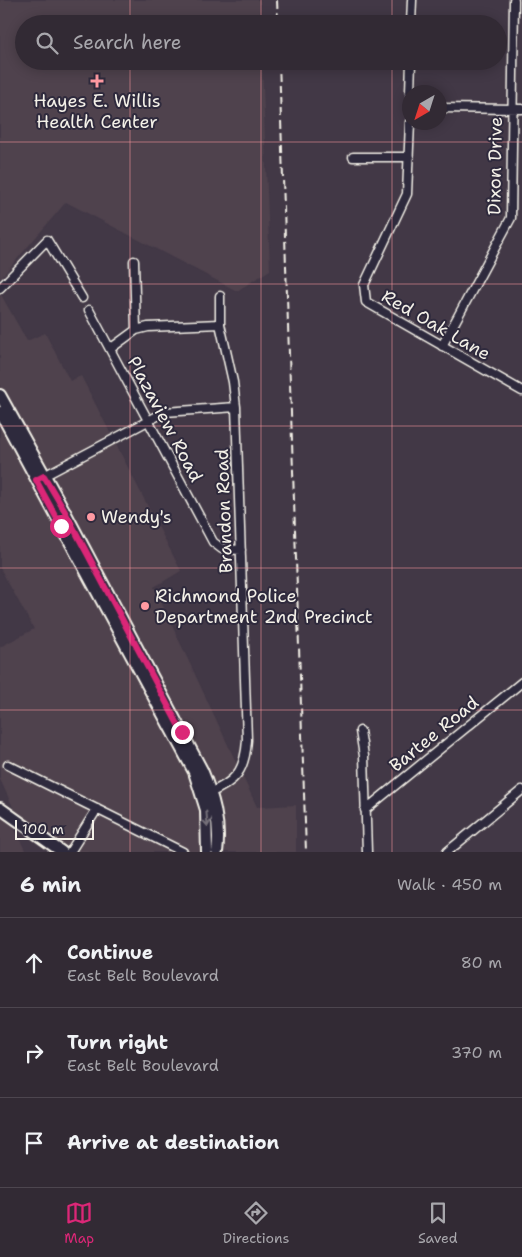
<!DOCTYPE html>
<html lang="en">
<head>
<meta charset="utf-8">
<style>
  body { margin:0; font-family:"Shantell Sans",sans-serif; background:#3d3640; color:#f1f3f6 }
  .compass { position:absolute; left:402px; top:85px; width:45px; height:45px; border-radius:50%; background:#322a34; box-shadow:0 2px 12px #0003; rotate:219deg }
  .scale { position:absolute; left:15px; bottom:12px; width:79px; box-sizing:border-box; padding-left:5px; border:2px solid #f4f1e8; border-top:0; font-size:14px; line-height:18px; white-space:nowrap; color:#f4f1e8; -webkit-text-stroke:4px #2f2a3d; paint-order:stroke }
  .stop { position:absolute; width:15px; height:15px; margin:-11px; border:4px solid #db2777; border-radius:50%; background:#fff }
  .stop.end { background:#db2777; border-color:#fff; box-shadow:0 1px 5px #0008 }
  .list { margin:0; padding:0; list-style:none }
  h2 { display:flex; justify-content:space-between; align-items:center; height:65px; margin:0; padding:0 20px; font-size:21px }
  h2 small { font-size:16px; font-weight:400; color:#a8a7ac }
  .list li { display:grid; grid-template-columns:32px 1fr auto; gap:15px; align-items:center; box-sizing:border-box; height:90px; padding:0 20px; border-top:1px solid #4d464f }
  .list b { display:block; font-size:19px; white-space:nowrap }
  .list p { margin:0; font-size:16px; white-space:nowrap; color:#a8a7ac }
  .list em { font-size:16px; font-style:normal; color:#a8a7ac }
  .icon { flex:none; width:28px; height:28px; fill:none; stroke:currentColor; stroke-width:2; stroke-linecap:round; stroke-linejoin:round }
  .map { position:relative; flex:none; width:522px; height:852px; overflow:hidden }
  .search { position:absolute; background:#322a34; box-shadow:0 2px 12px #0003; left:15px; right:15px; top:15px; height:55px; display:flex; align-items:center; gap:12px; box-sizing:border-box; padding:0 18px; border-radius:28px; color:#a8a7ac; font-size:19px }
  .sheet { height:335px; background:#322a34 }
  nav { display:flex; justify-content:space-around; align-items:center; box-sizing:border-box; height:70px; border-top:1px solid #4d464f; background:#322a34; font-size:14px; color:#a8a7ac }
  nav a { display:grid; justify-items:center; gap:2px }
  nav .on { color:#db2777 }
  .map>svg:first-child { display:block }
  .built { fill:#4f424d }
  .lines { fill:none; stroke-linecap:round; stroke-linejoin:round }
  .minor-casing { stroke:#f4f1e8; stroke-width:11 }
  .major-casing { stroke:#f4f1e8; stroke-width:14 }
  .minor { stroke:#2f2a3d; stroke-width:8 }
  .major { stroke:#2f2a3d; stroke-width:10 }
  .rail { stroke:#f4f1e8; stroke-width:2; stroke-dasharray:8 4; stroke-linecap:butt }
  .oneway { stroke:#747079 }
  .route { stroke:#db2777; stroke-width:6 }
  .grid { fill:none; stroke:#ff9aa2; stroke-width:1; stroke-opacity:0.55 }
  .poi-dot { fill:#ff9aa2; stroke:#2f2a3d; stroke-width:2 }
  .labels { text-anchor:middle; stroke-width:4; stroke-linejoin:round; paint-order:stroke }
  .poi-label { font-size:18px; fill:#f4f1e8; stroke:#2f2a3d; text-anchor:start }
  .street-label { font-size:18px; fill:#f4f1e8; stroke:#2f2a3d }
</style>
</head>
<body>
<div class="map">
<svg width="522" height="852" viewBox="0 0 522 852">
  <rect width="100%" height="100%" fill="#423846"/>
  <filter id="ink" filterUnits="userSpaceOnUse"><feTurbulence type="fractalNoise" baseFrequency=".02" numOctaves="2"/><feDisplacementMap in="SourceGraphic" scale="10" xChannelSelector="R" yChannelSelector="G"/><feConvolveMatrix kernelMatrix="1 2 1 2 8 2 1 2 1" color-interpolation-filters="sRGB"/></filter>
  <g filter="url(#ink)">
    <!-- built -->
    <path class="built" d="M0,0h260l1,24h-237v37h238l8,209 -33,21 -171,-89 -66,77z
      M0,293l27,48 18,-8 25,48 11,-5 100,195 -27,16 103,220 39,-2v47h-228l-51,-36 -17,-37v-132l34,-18 -34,-61z
      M0,816l13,10 13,26h-26z"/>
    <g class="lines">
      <!-- minor casing -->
      <g class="minor-casing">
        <path id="minor" d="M411,24l1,-24
          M410,92l1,-31
          M440,108l82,1
          M410,122l-3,72 -43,91 2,17 156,89
          M353,157h56
          M134,261l2,69
          M0,288l47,-48 35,58
          M89,310l124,232 9,7 19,1
          M442,346l69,-128 3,-218
          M110,349l26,-19 12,-3 72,-3
          M42,477l123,-65 71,-5
          M360,731l4,25 3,96
          M8,765l175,87
          M207,794c29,-12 38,-23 40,-54l-11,-333 -3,-25 -13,-58v-28
          M365,810l157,-128
          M70,852l27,-43
          M447,852l75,-62"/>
      </g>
      <!-- major casing -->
      <g class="major-casing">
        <path id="major" d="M0,395l64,115 138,260c11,26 19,53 15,82
          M0,412l194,360 12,38 1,42
          M0,808l62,44"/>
      </g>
      <!-- minor -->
      <use href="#minor" class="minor"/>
      <!-- major -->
      <use href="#major" class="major"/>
      <!-- rail -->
      <path class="rail" d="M277,0l1,24
        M279,61l27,791"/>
    </g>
    <!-- one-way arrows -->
    <defs><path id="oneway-shaft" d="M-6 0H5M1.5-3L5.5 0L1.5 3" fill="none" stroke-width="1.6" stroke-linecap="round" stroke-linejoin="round" transform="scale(1.25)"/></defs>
    <use class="oneway" href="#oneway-shaft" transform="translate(207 819) rotate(85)"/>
  </g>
  <g class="lines" filter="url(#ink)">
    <!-- route -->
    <path class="route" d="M61,526l-25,-46 8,-4 20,34 118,222"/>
  </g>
  <!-- grid -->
  <path class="grid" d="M130,0v24M261,0v24M392,0v24M130,61v791M261,61v791M392,61v791M0,142h522M0,284h522M0,426h522M0,568h522M0,710h522"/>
  <!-- markers -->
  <g class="poi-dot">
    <path d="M94.5 73.5h5v5h5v5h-5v5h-5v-5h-5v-5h5z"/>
    <circle cx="91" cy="517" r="5"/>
    <circle cx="145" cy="606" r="5"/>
  </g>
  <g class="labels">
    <!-- poi labels -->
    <g class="poi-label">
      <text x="97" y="107" text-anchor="middle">Hayes E. Willis<tspan x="97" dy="21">Health Center</tspan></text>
      <text x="101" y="523">Wendy's</text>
      <text x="155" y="602">Richmond Police<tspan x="155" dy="21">Department 2nd Precinct</tspan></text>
    </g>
    <!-- street labels -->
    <g class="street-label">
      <text transform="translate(495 166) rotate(-89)" y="6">Dixon Drive</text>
      <text transform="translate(436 325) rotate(30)" y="6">Red Oak Lane</text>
      <text transform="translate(165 419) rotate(62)" y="6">Plazaview Road</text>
      <text transform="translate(224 511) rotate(-92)" y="6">Brandon Road</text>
      <text transform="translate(434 734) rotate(-39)" y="6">Bartee Road</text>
    </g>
  </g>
</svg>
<svg class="compass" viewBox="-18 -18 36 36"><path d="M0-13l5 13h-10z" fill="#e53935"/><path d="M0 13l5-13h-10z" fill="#a8a7ac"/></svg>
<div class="scale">100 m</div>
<div class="stop" style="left:61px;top:526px"></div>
<div class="stop end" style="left:182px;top:732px"></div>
<div class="search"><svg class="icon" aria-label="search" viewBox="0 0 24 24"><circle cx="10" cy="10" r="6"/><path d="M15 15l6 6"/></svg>Search here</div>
</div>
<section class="sheet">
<h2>6 min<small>Walk · 450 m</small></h2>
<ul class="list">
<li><svg class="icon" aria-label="ahead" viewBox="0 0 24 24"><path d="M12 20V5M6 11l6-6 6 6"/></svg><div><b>Continue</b><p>East Belt Boulevard</p></div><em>80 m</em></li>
<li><svg class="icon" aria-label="right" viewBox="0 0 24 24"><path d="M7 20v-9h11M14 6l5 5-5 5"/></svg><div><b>Turn right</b><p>East Belt Boulevard</p></div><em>370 m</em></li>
<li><svg class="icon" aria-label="arrive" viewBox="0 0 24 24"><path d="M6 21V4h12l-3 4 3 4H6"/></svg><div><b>Arrive at destination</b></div></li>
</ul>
</section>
<nav>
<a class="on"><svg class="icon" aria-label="map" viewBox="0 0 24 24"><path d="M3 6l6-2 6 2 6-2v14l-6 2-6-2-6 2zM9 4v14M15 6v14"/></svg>Map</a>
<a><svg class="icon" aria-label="directions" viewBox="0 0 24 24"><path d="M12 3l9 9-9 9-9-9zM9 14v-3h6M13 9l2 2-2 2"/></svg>Directions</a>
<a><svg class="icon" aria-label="saved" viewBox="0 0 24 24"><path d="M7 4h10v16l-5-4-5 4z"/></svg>Saved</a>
</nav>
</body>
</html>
